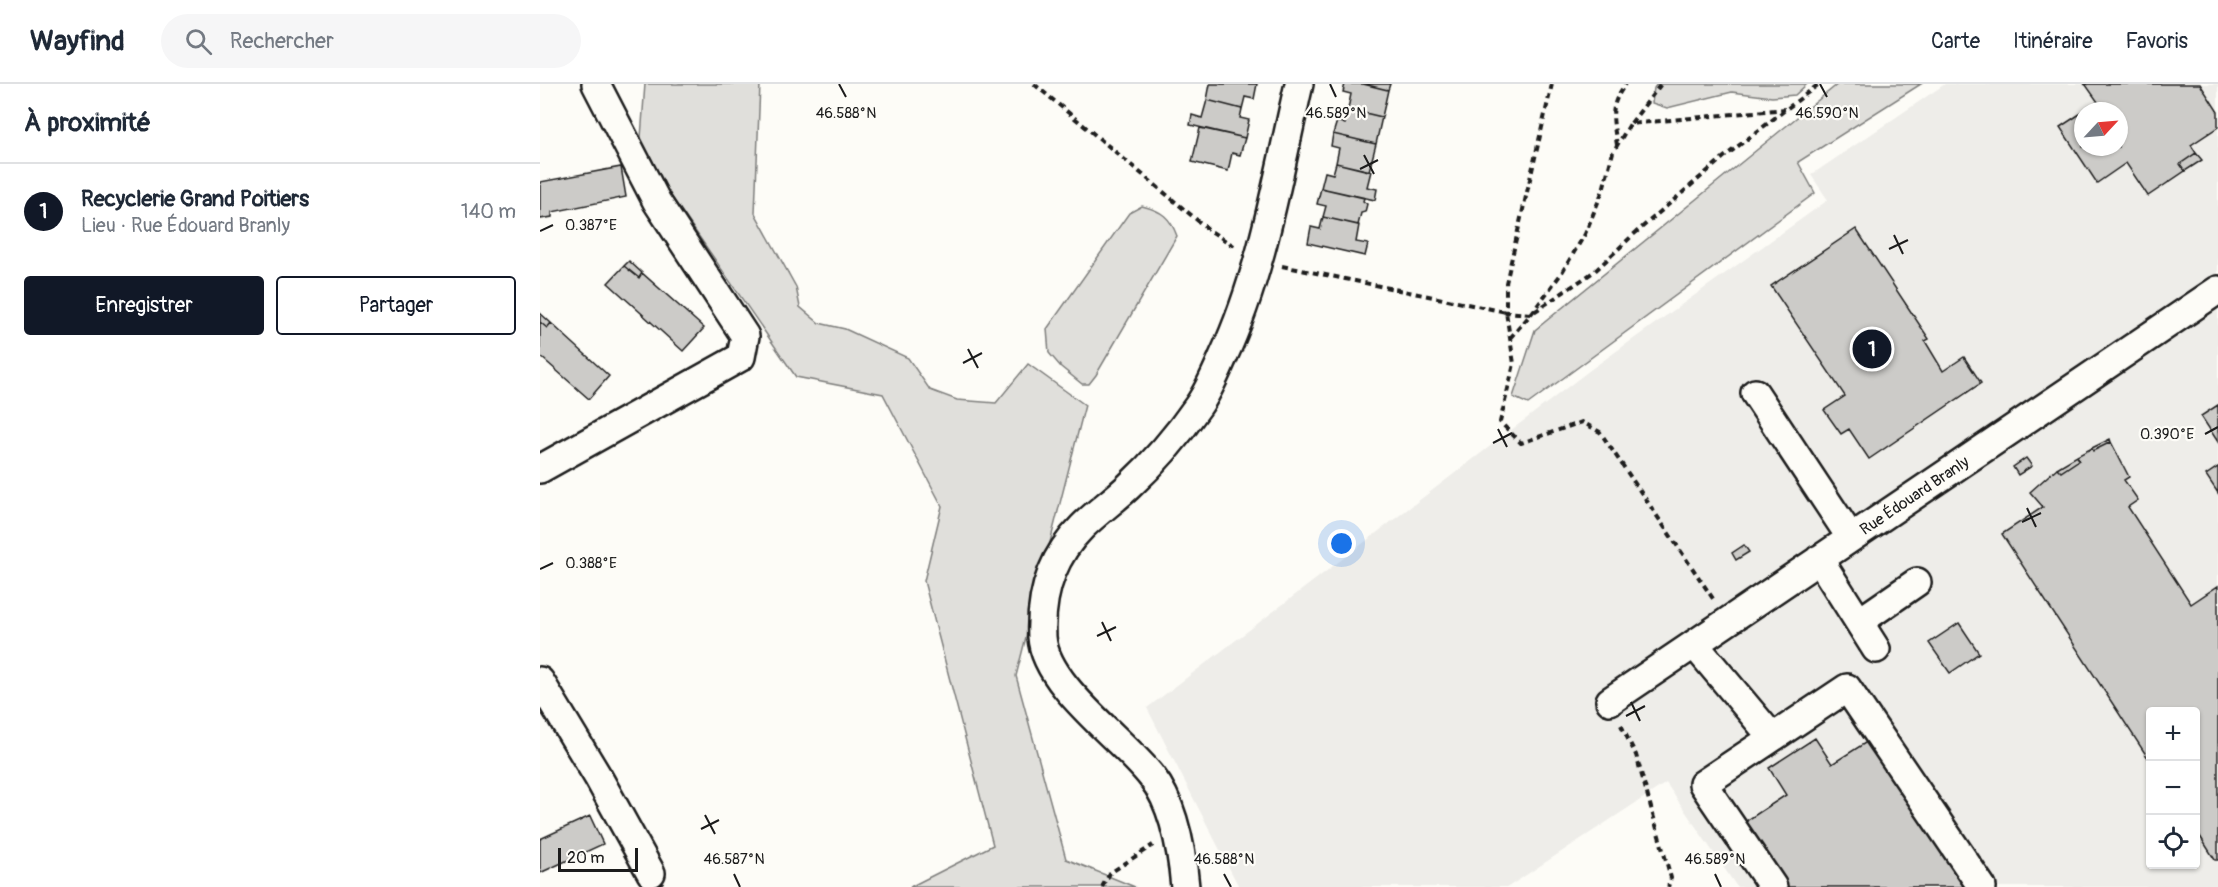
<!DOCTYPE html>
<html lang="fr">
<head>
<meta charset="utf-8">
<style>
  body { margin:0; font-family:Pangolin,sans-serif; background:#f6f6f7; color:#1f2937 }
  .controls { position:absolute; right:18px; bottom:18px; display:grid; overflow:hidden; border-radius:6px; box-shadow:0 2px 4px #0004 }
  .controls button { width:54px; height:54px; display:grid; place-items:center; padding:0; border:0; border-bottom:2px solid #e0e1e3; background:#fff; color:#1f2937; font:30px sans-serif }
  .compass { position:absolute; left:1534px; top:18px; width:54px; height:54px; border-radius:50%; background:#fff; box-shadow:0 2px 4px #0004; rotate:64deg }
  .scale { position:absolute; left:18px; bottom:15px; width:80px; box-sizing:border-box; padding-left:6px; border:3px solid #1c1c1c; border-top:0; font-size:16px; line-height:21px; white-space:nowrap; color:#1c1c1c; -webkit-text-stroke:4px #fdfcf7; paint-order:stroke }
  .you { position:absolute; left:802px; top:460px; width:21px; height:21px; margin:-15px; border:4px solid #fff; border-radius:50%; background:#1a73e8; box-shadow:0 0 0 9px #1a73e833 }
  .badge { display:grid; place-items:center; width:39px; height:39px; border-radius:50%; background:#111827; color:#fff; font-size:20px; font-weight:700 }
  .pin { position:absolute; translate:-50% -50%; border:3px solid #fff; box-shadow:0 2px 6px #0006 }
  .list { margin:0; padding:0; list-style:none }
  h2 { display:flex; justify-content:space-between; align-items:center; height:78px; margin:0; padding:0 24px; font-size:26px }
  h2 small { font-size:20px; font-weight:400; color:#747a83 }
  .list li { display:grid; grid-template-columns:39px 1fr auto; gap:18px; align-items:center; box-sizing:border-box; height:96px; padding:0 24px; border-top:2px solid #e0e1e3 }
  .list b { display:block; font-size:22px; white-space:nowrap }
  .list p { margin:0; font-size:20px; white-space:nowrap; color:#747a83 }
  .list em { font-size:20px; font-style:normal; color:#747a83 }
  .actions { display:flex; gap:12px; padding:18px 24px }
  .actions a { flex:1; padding:14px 0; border:2px solid #111827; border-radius:6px; text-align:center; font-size:21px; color:#111827 }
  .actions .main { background:#111827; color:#fff }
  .icon { flex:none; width:33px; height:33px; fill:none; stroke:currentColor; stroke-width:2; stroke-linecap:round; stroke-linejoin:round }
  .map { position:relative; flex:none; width:1678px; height:803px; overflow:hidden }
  header { display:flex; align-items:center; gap:36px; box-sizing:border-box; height:84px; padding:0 30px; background:#fff; border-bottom:2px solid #e0e1e3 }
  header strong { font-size:28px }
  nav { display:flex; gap:33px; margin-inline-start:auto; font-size:21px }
  .search { width:420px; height:54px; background:#f6f6f7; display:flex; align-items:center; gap:15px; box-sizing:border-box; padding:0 21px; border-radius:33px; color:#747a83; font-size:22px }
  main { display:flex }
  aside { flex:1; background:#fff }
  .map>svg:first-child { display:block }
  .built { fill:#eeede9; fill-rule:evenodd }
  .green { fill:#e0dfdb; stroke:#7e7e7c; stroke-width:1.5 }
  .building { fill:#cccbc8; stroke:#1c1c1c; stroke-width:1.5 }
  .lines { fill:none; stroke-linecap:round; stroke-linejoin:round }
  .minor-casing { stroke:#1c1c1c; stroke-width:32 }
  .path { stroke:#1c1c1c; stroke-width:4; stroke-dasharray:6 4.5; stroke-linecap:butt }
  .minor { stroke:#fdfcf7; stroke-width:27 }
  .ticks { fill:none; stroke:#1c1c1c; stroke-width:2 }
  .labels { text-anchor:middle; stroke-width:4.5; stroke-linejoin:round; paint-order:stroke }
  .street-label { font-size:16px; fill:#1c1c1c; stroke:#fdfcf7 }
  .ticks-label { font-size:15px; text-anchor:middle; fill:#1c1c1c; stroke:#fdfcf7; stroke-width:4.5; stroke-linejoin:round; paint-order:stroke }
</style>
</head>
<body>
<header>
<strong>Wayfind</strong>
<div class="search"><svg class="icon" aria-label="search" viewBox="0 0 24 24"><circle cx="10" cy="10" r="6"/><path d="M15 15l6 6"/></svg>Rechercher</div>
<nav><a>Carte</a><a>Itinéraire</a><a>Favoris</a></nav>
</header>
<main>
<aside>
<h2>À proximité<small></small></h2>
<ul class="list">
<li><span class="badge">1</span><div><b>Recyclerie Grand Poitiers</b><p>Lieu · Rue Édouard Branly</p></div><em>140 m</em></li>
</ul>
<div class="actions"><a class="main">Enregistrer</a><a>Partager</a></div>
</aside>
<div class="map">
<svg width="1678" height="803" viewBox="0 0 1678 803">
  <rect width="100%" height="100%" fill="#fdfcf7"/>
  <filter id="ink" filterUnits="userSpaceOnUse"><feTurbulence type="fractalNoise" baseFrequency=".0167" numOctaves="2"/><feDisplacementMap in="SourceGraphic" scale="12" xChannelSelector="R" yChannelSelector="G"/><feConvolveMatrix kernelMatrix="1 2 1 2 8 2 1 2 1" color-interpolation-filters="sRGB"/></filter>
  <g filter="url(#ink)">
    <!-- built -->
    <path class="built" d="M1405,0h273v803h-481l-71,-104 -158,104h-269l-92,-179 443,-338 238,-170 -17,-25zM1543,27h36v36h-36zM1610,628h46v152h-46z"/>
    <!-- green -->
    <path class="green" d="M105,0h115l-5,129 41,74 4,20 19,16 26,6 63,29 22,32 27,10 39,3 32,-39 57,41 -69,271 50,183 69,28h-225l83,-42 -69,-264 18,-75 -59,-112 -87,-17 -156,-226z
      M1117,0h150l-12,11 -23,2 -40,-5 -65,16 -15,-5 2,-15z
      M1298,0h83l-123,78 17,31 -287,211 -15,-7 22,-67z
      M602,122c20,5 28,11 35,30l-81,139 -7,9h-7l-21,-17 -12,-14 -2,-24 82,-116z"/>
    <!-- building -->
    <path class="building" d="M670,0h47l-3,15 -9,-2 -3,12 -35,-9z
      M805,0h18l25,6 -6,27 -34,-8 3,-15 -8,-2z
      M823,0h27l-2,6z
      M1544,0h116l18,28v15l-27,18 5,8 -16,11 5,7 -37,25 -22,-33 -29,20 -37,-56 23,-15v35h36v-36h-35l14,-9 -12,-17z
      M667,16l35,9 -2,9 9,2 -4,18 -55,-13 2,-10 10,3z
      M808,25l34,8 -6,27 -43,-10 4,-13 8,3z
      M660,44l45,10 -5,17 -8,-2 -4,18 -36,-9z
      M793,50l43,10 -7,27 -33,-8 3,-15 -8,-2z
      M1656,69l6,7 -17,11 -5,-7z
      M796,79l35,8 -4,16 10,2 -2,11 -54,-12 4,-16 8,2z
      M81,83l5,30 -74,15v5l-12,2v-37z
      M781,104l43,10 -1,3 4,3 -2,8 -4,1 -3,12 -35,-8 3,-11 -9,-2z
      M783,133l36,8 -3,17 12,2 -3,12 -57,-13 3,-16 9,2z
      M1316,145l73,110 -4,2 18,30 21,-14 17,26 -112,76 -20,-30 -8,5 -17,-24 21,-14 -74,-110z
      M89,177l13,12 -3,5 -15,-12z
      M84,182l15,12 3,-5 62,55 -21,23 -75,-68z
      M0,229l11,10 -4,5 -7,-6z
      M0,238l7,6 4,-5 58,53 -20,23 -49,-43z
      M1678,321v37l-17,-26z
      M1570,355l1,3 -18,9 -1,-3z
      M1571,358l18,35 -5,3 14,20 -10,7 63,97 27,-18v274h-3l-19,-30v-118h-46v49l-148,-227 41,-27 -13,-15 27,-24 4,4 18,-12 -2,-4 15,-8 1,3z
      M1537,372l2,4 -18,12 -4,-4z
      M1486,374l6,8 -14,9 -5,-8z
      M1678,383v26l-12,-18z
      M1204,461l5,7 -13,8 -4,-7z
      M1419,539l20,30 -29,20 -21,-30z
      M1336,652l101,151h-191l-43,-64 43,-28 -17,-27 46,-30 17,26z
      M50,732l13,28 -63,29v-34z"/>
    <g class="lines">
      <!-- minor casing -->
      <g class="minor-casing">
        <path id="minor" d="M1215,309l96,145
          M0,385l201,-112 4,-21 -88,-134 -61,-118
          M1279,475l57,90
          M1319,538l58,-40
          M1154,560l78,93
          M0,597l58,96 53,96
          M1070,617l608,-411
          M645,803c-3,-35 -11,-82 -33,-110 -29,-38 -107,-91 -110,-140 -2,-42 10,-80 40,-110 14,-14 31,-26 46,-40 26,-24 50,-52 70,-81 10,-14 18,-33 25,-49 40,-86 55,-182 76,-273
          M1233,803l-70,-103 144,-96 135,199"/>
      </g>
      <!-- path -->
      <path class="path" d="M494,0l175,146 25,16
        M1012,0l-46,199v29l25,2 64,-43 38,-36 91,-78 95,-73
        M1091,39l30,-39
        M1077,61c-4,-26 -9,-39 9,-61
        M742,182l224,46 8,52 -14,58 21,21 61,-21 18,10 114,168
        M970,254l21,-24 30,-40 24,-40 18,-44 10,-38 17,-28 155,-15
        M1081,641l15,30 35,123 -3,9
        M562,803l8,-14 43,-28"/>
      <!-- minor -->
      <use href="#minor" class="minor"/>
    </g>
  </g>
  <!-- ticks -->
  <path class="ticks" d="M299,0l7,13M790,0l6,13M1280,0l7,13M824,71l10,19M820,85l18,-9M0,147l13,-6M1354,151l9,19M1349,165l19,-9M428,265l10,19M423,279l19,-10M958,345l9,18M1665,350l13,-7M953,359l19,-10M1487,424l9,19M1482,438l19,-9M0,485l13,-6M562,538l9,19M557,552l19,-9M1091,618l9,19M1086,632l19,-10M165,731l10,19M161,745l18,-9M194,790l6,13M684,790l7,13M1175,790l6,13"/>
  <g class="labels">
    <!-- street labels -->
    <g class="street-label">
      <text transform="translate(1374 411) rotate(-34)" y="6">Rue Édouard Branly</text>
    </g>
  </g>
  <g class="ticks-label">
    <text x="306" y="34">46.588°N</text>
    <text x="796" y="34">46.589°N</text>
    <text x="1287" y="34">46.590°N</text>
    <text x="51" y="146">0.387°E</text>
    <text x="1627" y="355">0.390°E</text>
    <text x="51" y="484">0.388°E</text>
    <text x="194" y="780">46.587°N</text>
    <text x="684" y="780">46.588°N</text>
    <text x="1175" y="780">46.589°N</text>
  </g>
</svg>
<div class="controls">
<button>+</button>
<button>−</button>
<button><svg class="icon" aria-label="locate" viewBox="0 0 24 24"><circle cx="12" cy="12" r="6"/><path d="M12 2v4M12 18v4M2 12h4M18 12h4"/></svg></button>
</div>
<svg class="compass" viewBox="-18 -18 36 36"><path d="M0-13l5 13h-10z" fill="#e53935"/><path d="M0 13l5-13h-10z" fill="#747a83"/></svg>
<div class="scale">20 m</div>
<div class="you"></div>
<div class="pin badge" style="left:1332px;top:265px">1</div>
</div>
</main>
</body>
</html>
